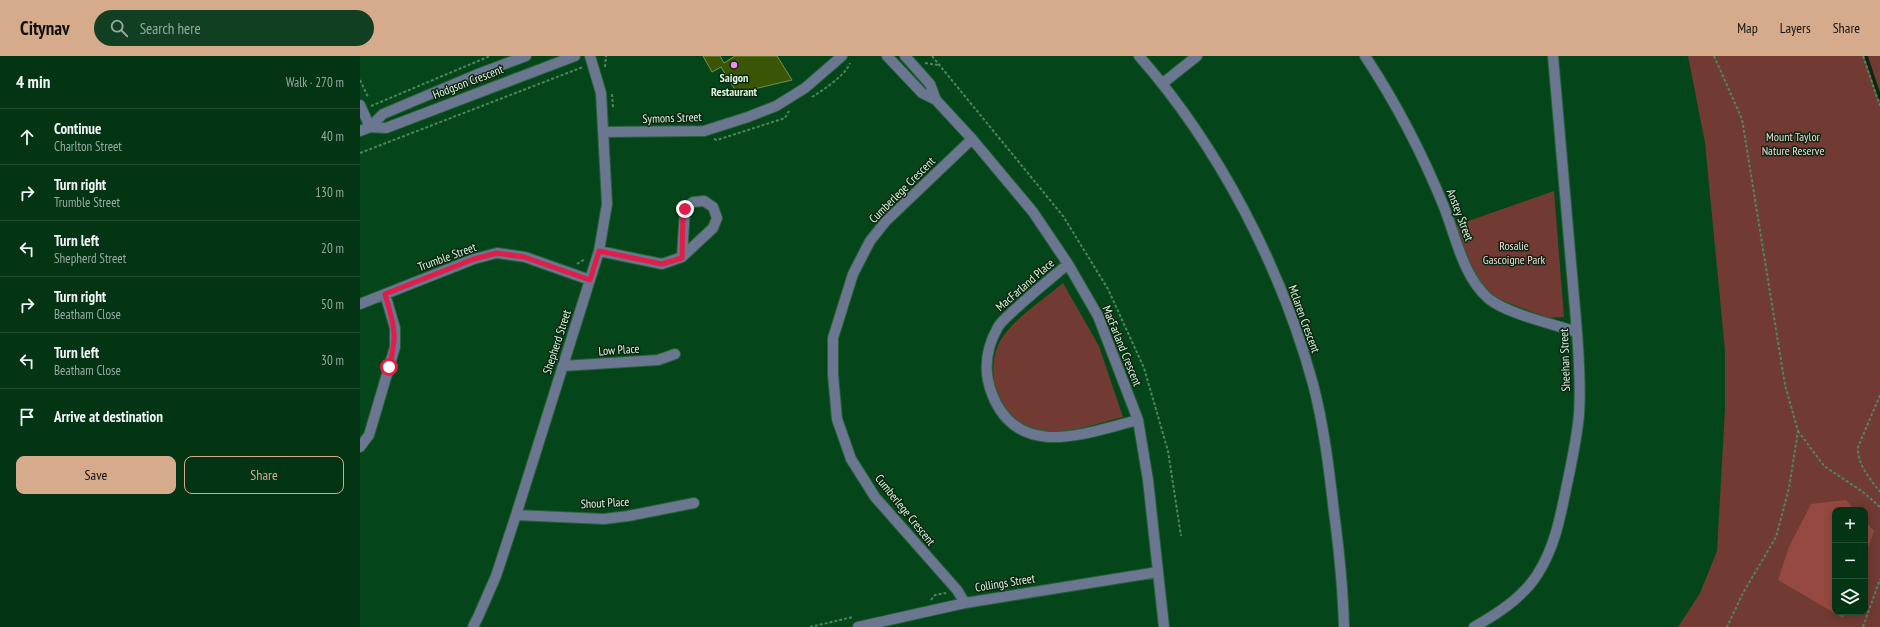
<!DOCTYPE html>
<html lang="en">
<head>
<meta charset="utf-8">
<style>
  body { margin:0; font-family:"PT Sans Narrow",sans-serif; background:#113f21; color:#f1f3f6 }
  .controls { position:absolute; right:12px; bottom:12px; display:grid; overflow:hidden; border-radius:8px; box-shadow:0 2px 10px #0003 }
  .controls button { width:36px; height:36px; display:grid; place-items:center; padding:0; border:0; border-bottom:1px solid #244f33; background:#033413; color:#f1f3f6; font:20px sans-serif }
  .stop { position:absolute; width:12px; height:12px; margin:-9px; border:3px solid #e11d48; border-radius:50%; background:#fff }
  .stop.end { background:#e11d48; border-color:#fff; box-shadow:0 1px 4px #0008 }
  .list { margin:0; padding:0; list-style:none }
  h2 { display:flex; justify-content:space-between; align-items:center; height:52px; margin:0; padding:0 16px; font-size:17px }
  h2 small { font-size:13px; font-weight:400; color:#97aaa0 }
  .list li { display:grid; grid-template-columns:26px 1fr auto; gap:12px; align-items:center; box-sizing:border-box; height:56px; padding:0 16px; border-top:1px solid #244f33 }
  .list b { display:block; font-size:15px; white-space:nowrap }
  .list p { margin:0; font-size:13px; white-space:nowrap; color:#97aaa0 }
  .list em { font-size:13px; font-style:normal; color:#97aaa0 }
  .actions { display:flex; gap:8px; padding:12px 16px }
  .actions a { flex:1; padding:9px 0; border:1px solid #d6ab8b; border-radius:8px; text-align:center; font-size:14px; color:#d6ab8b }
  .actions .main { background:#d6ab8b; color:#111 }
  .icon { flex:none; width:22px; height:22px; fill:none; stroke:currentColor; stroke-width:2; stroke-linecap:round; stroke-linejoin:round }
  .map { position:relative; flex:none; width:1520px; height:571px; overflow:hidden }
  header { display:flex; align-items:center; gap:24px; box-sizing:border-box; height:56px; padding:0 20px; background:#d6ab8b; color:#111 }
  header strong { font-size:19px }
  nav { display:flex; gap:22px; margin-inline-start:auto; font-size:14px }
  .search { width:280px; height:36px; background:#113f21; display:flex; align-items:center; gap:10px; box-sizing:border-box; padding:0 14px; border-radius:22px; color:#97aaa0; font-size:15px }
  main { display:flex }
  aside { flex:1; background:#033413 }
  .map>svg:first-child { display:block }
  .green { fill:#713a33; fill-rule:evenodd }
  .forest { fill:#954940 }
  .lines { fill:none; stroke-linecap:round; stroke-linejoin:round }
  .stream { stroke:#062a0f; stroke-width:3.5 }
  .building { fill:#3a5505; stroke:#779353 }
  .minor-casing { stroke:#266138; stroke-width:12 }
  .path { stroke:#50855f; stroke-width:2; stroke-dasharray:3 2; stroke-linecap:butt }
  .minor { stroke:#6b7690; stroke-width:10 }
  .route { stroke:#e11d48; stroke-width:5 }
  .poi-dot { fill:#f489f0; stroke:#0d2512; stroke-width:1.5 }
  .labels { text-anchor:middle; stroke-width:3; stroke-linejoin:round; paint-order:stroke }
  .poi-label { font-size:12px; font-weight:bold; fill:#d9f7dc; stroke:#0d2512 }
  .street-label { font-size:12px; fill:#d9f7dc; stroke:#0d2512 }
  .park-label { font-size:12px; fill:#f1d9d5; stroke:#0d2512 }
</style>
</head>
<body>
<header>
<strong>Citynav</strong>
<div class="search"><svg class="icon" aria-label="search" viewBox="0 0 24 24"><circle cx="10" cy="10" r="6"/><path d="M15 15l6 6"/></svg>Search here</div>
<nav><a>Map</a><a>Layers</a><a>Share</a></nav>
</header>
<main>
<aside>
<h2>4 min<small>Walk · 270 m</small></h2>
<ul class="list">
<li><svg class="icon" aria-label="ahead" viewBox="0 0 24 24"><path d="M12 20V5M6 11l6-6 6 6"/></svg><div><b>Continue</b><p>Charlton Street</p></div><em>40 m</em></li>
<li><svg class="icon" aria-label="right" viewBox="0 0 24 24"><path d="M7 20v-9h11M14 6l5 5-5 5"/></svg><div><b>Turn right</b><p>Trumble Street</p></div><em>130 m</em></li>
<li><svg class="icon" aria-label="left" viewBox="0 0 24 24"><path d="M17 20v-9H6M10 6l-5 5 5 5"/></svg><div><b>Turn left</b><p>Shepherd Street</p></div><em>20 m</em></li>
<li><svg class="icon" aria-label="right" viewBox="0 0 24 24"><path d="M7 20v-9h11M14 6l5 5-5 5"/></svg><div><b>Turn right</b><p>Beatham Close</p></div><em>50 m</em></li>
<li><svg class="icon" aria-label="left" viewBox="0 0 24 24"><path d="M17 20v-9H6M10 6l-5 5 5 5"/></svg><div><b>Turn left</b><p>Beatham Close</p></div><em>30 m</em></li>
<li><svg class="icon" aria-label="arrive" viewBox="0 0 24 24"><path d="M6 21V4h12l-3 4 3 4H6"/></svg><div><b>Arrive at destination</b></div></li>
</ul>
<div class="actions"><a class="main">Save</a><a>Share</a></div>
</aside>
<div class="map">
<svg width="1520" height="571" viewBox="0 0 1520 571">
  <rect width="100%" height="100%" fill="#044519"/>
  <!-- green -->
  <path class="green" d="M1328,0h192v571h-202l22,-34 17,-42 8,-142v-58l-20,-208zM1475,454h30v102h-30z
    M1194,135l10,126 -16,1 -55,-21 -16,-15 -23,-56z
    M703,227l36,63 24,71c-37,9 -88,31 -116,-6 -6,-8 -12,-17 -13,-27 -2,-16 -1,-35 10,-49 15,-20 40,-36 59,-52z"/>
  <!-- forest -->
  <path class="forest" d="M1486,444l9,10h-20v102h10l-2,6 -65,-38 11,-33 22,-43z
    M1505,465l9,10 -9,25z"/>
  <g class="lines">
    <!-- stream -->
    <path class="stream" d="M1506,0l14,42"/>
  </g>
  <!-- building -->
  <path class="building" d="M343,0h17l4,7 11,-7h42l15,24 -55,13 -16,-26 -9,5z"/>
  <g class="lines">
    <!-- minor casing -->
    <g class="minor-casing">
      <path id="minor" d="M527,0l35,37 14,7 36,39 61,73 35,52 30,52 40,104 10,60 16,147
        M545,0l25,28 6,16
        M779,0c80,91 142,211 174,328 11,42 16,85 21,128 5,38 9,77 10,115
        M1005,0c31,47 58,99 79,151 12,30 19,70 45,92 19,15 64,25 88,33
        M803,27l34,-27
        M0,49l10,22
        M10,71l16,1 189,-72
        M0,75l10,-4 13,-13 95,-40 48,-18
        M243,76l101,-1 44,-14 28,-11 29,-18 37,-32
        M239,195l63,13 20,-7 31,-29 4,-10 -4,-11 -9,-6 -11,1 -8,7 -3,48
        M708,208c-19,16 -39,32 -58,50 -4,4 -9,8 -12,13 -12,21 -15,44 -6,67 26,67 94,39 146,26
        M0,248l114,-45 23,-6 28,4 65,23
        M203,310l95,-6 17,-6
        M0,391l9,-12 26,-88v-19l-10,-34
        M156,459l88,4 24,-3 66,-13
        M605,547l-8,-13 -82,-93 -24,-38 -14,-40 -4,-44v-37l20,-64 17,-33 16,-20 86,-82
        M113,571l5,-10 18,-41 20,-61 83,-264 8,-47 -6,-111 -11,-37
        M498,571l107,-24 193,-31
        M1114,571c23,-13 48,-29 63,-52 17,-26 23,-56 29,-86 5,-24 11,-50 13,-75 2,-28 0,-55 -2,-82l-24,-276"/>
    </g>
    <!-- path -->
    <path class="path" d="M572,0l131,160 45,73 36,79 24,83 13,85
      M1354,0l28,63 43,266 13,46 -9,57 -13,49 -33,56 -16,34
      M1503,0l17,50
      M565,7l13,2
      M245,11l1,-11
      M0,24l8,17
      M252,38l1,13
      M452,41c11,-7 33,-21 38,-34
      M11,50l119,-50
      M354,83l3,1 68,-22 4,-7
      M0,97l223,-86
      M217,208l8,-5
      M1520,339l-22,52c-1,17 12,32 22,45
      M1438,375l26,35 39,26 17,15
      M571,544l4,-5 11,-2
      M450,571l43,-10
      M1503,571l17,-48"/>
    <!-- minor -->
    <use href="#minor" class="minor"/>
  </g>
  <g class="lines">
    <!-- route -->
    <path class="route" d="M29,311c9,-33 5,-41 -4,-73l89,-35 23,-6 27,4 66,23 9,-29 63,13 20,-6 1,-44 2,-5"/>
  </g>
  <!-- markers -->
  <circle class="poi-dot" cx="374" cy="9" r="4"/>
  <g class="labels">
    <!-- poi labels -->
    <g class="poi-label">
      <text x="374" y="26">Saigon<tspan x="374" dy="14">Restaurant</tspan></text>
    </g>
    <!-- street labels -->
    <g class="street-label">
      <text transform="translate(108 26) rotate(-21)" y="4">Hodgson Crescent</text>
      <text transform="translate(312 62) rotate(-2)" y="4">Symons Street</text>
      <text transform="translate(542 134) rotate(-45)" y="4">Cumberlege Crescent</text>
      <text transform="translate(1100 159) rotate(69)" y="4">Anstey Street</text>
      <text transform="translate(87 201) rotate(-20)" y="4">Trumble Street</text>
      <text transform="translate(665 229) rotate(-41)" y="4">MacFarland Place</text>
      <text transform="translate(944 263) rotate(70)" y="4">Mclaren Crescent</text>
      <text transform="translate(197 286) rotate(-72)" y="4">Shepherd Street</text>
      <text transform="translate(762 290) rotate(68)" y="4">MacFarland Crescent</text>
      <text transform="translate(259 294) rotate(-4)" y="4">Low Place</text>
      <text transform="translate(1205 304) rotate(-92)" y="4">Sheehan Street</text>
      <text transform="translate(245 447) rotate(-3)" y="4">Shout Place</text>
      <text transform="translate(545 454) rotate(51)" y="4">Cumberlege Crescent</text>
      <text transform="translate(645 527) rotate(-9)" y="4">Collings Street</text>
    </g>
    <!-- park labels -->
    <g class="park-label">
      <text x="1433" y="85">Mount Taylor<tspan x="1433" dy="14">Nature Reserve</tspan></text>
      <text x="1154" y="194">Rosalie<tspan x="1154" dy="14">Gascoigne Park</tspan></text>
    </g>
  </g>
</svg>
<div class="controls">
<button>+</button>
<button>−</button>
<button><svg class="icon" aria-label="layers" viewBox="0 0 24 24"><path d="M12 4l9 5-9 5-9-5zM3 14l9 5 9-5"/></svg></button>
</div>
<div class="stop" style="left:29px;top:311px"></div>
<div class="stop end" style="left:325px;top:153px"></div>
</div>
</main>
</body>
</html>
